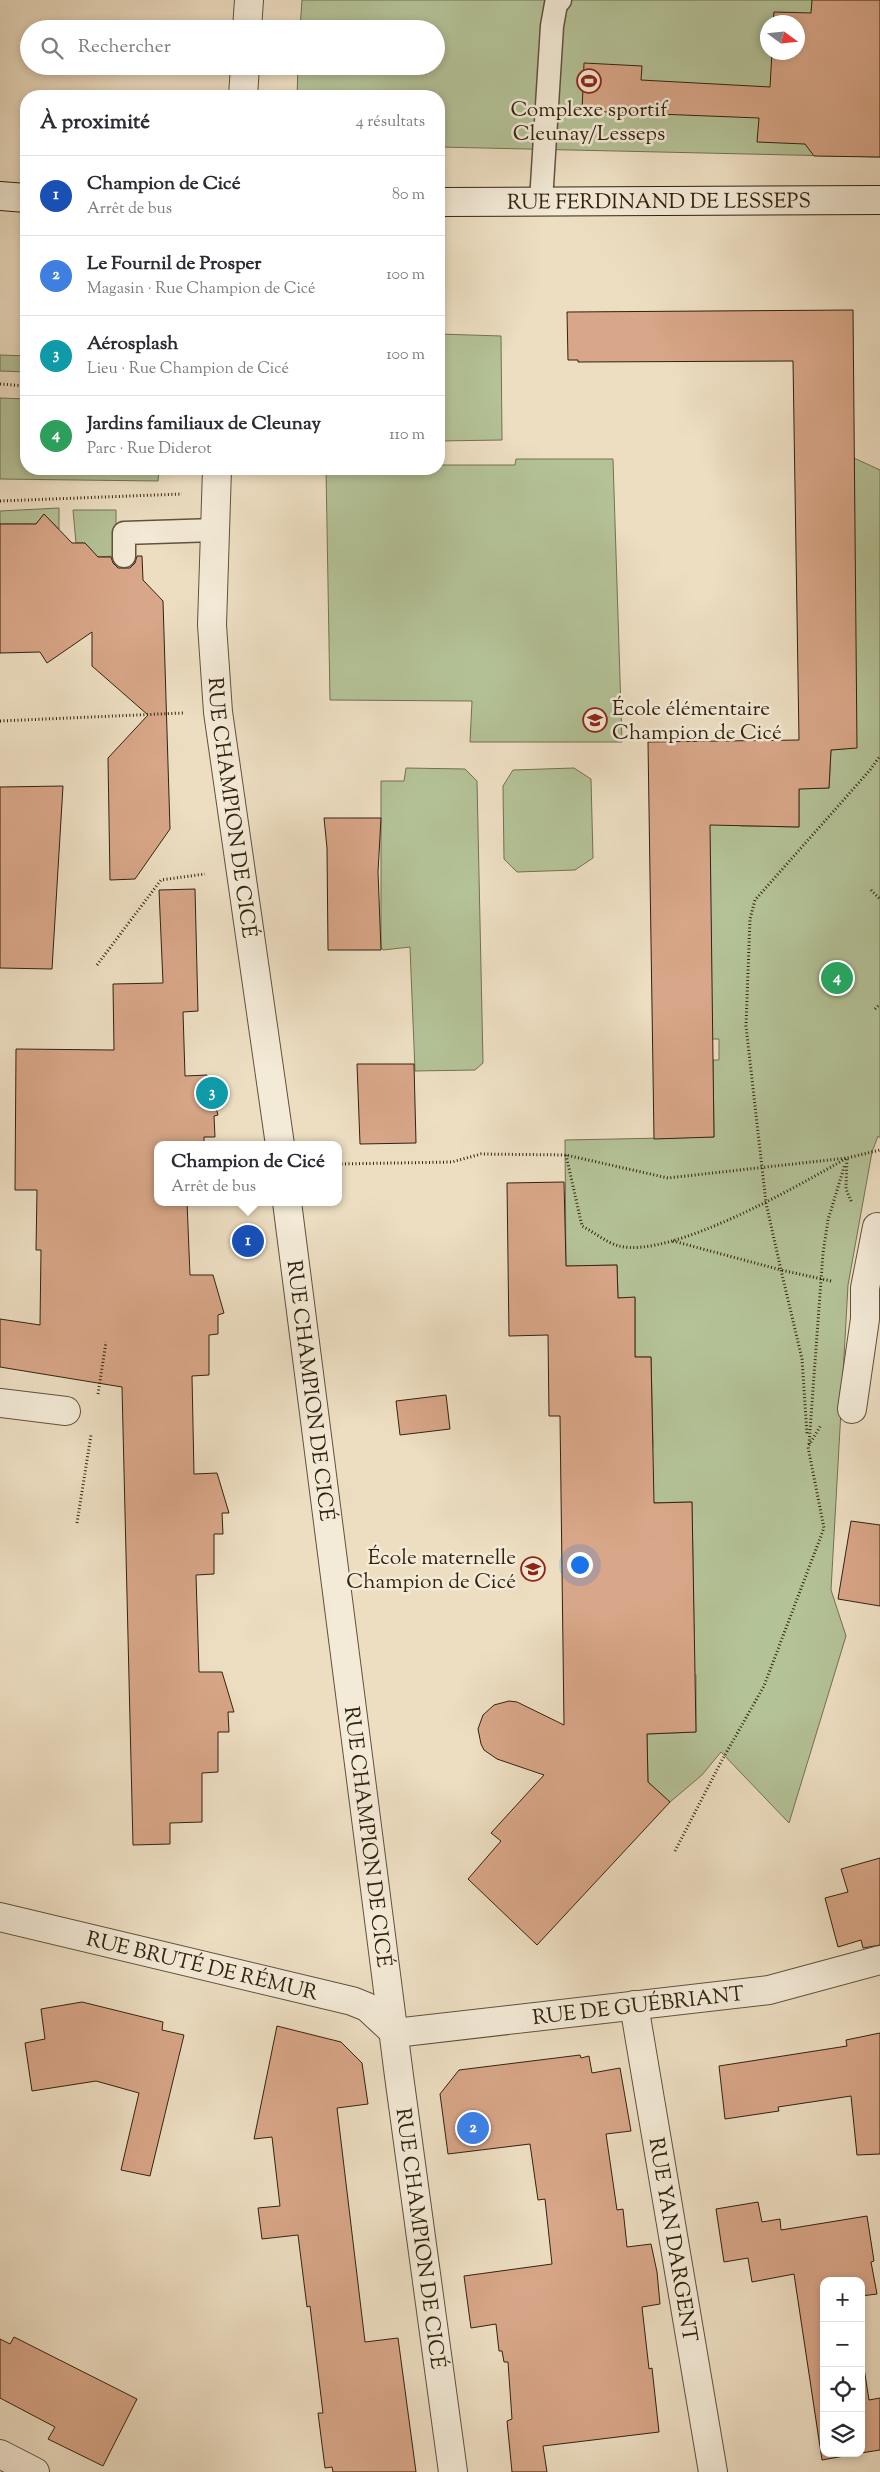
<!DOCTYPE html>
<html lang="fr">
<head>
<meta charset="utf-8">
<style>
  body { margin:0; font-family:"Sorts Mill Goudy",serif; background:#f2f2f3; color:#2b2b33 }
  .controls { position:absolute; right:15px; bottom:15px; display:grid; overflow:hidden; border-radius:10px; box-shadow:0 2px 8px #0003 }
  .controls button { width:45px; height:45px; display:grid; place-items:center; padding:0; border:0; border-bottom:1px solid #e1e1e2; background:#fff; color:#2b2b33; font:25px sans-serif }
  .compass { position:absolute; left:760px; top:15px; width:45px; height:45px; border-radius:50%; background:#fff; box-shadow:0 2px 8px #0003; rotate:105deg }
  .you { position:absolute; left:579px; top:1564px; width:18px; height:18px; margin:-12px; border:4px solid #fff; border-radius:50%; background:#1a73e8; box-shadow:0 0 0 8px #1a73e833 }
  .badge { display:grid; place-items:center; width:32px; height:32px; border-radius:50%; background:#0b8043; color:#fff; font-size:16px; font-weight:700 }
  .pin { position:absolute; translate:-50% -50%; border:2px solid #fff; box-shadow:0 1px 5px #0006 }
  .popup { position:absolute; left:154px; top:1141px; width:188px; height:65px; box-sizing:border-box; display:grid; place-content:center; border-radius:10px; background:#fff; filter:drop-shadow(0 1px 4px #0005); font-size:16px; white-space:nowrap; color:#7c7c81 }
  .popup b { font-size:19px; color:#2b2b33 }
  .popup::after { content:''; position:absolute; left:50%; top:100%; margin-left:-10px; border:10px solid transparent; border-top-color:#fff }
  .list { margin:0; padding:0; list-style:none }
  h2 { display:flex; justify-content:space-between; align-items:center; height:65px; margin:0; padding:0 20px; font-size:21px }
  h2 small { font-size:16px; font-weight:400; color:#7c7c81 }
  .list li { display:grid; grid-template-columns:32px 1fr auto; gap:15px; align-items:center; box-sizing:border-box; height:80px; padding:0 20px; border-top:1px solid #e1e1e2 }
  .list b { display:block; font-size:19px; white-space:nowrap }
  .list p { margin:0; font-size:16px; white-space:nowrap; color:#7c7c81 }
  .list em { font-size:16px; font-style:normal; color:#7c7c81 }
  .icon { flex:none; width:28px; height:28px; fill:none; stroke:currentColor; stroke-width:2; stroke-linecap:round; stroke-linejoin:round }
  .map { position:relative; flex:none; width:880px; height:2472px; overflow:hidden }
  .search { position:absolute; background:#fff; box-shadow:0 2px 8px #0003; left:20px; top:20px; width:425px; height:55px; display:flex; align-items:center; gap:12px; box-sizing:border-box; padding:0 18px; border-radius:28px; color:#7c7c81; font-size:19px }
  .panel { position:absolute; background:#fff; box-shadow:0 2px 8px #0003; left:20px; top:90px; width:425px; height:385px; border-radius:20px }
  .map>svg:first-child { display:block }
  .green { fill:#b4c297; stroke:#737252; fill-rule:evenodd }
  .building { fill:#d8a688; stroke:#32230e }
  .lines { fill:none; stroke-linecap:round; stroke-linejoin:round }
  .service-casing { stroke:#61523b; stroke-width:25 }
  .minor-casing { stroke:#61523b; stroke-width:30 }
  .secondary-casing { stroke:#32230e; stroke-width:30 }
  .path { stroke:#32230e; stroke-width:3; stroke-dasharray:1 2.5; stroke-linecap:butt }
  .service { stroke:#f3ead7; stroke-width:22 }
  .minor { stroke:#f3ead7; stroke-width:28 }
  .secondary { stroke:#f3ead7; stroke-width:28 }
  .labels { text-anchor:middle; stroke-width:5; stroke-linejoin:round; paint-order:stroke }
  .poi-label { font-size:21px; fill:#32230e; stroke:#f3ead7 }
  .street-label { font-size:21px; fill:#32230e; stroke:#f3ead7 }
</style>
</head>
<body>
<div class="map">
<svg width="880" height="2472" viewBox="0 0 880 2472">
  <rect width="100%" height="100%" fill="#eddec2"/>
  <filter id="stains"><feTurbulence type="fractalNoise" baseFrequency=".004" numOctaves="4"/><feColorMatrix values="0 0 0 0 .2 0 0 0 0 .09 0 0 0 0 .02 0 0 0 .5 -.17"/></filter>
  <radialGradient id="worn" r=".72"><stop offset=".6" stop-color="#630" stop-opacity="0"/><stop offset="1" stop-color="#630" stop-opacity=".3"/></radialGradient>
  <!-- green -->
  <path class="green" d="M302,0h578v157l-441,-10v-51h-142l1,-30h138v-37h-136zM768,22h30v30h-30z
    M439,334l62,2 1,104 -63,1z
    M0,355l26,1v16l-26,-1z
    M0,398l26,1v70h133l-1,12 -158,-2z
    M854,458l26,12v668l-2,-2 -6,16 -24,133 -17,305 15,46 -57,187 -68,-71 -19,23 -32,27 -22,-20 -1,-48 49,-2v-57l-59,-1 57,-40 -2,-132 -57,1 18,-57 -2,-89h-16v-59h-17l-1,-33 -51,1 -1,-126 149,-3 -1,-77h6v-21h-7l-3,-247 31,-1 1,35 58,1v-38l30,-1 2,-38 23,-2z
    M516,459h97l9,283h-152l2,-41 -142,-1 -4,-231h113v-4h76z
    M59,508v21l-15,-15 -8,10h-36v-13z
    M73,510h43v46l-23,1v-5l-8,-9h-9z
    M406,768l59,1 12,12 6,282 -8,7 -60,1 -5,-124 -27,3 -2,-3v-166h23z
    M574,768l17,11 2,79 -18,12 -58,2 -13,-13 -1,-73 10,-16z"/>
  <!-- building -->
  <path class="building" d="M812,0h68v157l-66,-1 -9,-12 -48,-2 2,-24 -177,-7 2,-48 58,3 -1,14 129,7 2,-35h26v-30h-25l1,-10 37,1z
    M853,310l4,438 -26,2 -2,38 -30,1v38l-89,-2 4,312 -60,2 -6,-397 151,-2 -6,-379 -215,1v-2h-10l-1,-48z
    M44,514l28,29h13l13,14h13l2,6 5,5h12l5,-5 2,-7h5l1,24 20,21 7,228 -35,50 -25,1 -2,-122 40,-43 -56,-49v-34l-45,31 -7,-11 -40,1v-129h36z
    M63,786l-11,183 -52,-1v-181z
    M324,818h57l-3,54 3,78h-53l-1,-102z
    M195,889l3,122 -15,1 2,64 22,-1 11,40 -4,1 1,21h-11v8h-46v57h29l3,73h23l11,38 -6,2v19l-9,1v40l-17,1 2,98 23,-1 12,40h-7l1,21h-9v40l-18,1 3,97h23l12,40h-6l1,20h-11v40l-16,1v49l-32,1v21l-37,1 -11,-458 -122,-20v-48l40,6 1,-75h-5l1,-60h-22l1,-141 98,1 -1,-66 50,-1 -4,-93z
    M357,1064h57l2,79 -56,1z
    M564,1182l2,84 51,-1 1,33 17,-1v60h16l3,146 38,-1 4,230 -49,2 1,48 22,20 -133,143 -69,-66 33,-38 -10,-8 53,-58 -47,-16 -13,-9 -3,-6 -3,-15 5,-14 11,-10 15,-4 8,1 47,23 -4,-309h-11l-1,-81 -39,1 -2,-153z
    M446,1395l4,34 -50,6 -4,-34z
    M851,1521l29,4v81l-42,-7z
    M880,1858v87l-17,3 -2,-8 -23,7 -13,-49 23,-6 -7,-23z
    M82,2002l81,20 -1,8 22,5 -34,141 -29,-6 18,-77 -43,-12 -64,10 -7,-48 20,-4 -4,-30z
    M277,2026l64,16 21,21 6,41 -31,4 28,234 33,-4 18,134h-83l-1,-5 -7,1 -7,-55h5l-13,-107 -3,1 -9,-72 -36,4 -4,-31 22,-2 -8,-69 -18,2z
    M880,2033v121l-23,1 -6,-59 -73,11 1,4 -54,8 -6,-53 128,-20 -1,-6z
    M580,2055l1,3 8,-2 3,17 28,-5 11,63 -25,3 11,76 6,-1 4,38 24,-3 6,28 3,32 -18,3 7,62 3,-1 7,64 -116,14 4,26h-35l-5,-51 5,-2 -4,-57h-4l-2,-11h-3l-3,-27 -25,4 -7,-52 88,-12 -7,-65 -7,1 -8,-56 -82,10 -8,-60 19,-24z
    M758,2202l4,20 18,-3 1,11 86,-14 7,45 -3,1 6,32 -16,2v-15h-37v172h37l-39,7 -28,-186 -42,8 -4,-24 -24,4 -8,-53z
    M14,2337l123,62 -34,67 -55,-27 7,-12 -55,-29v-59l10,5z
    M861,2349l8,51 11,-2v52l-19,3z"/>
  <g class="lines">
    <!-- service casing -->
    <g class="service-casing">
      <path id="service" d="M541,201l11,-175 4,-22 4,-4
        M124,556v-23l91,-3"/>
    </g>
    <!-- minor casing -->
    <g class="minor-casing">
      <g id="minor">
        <path d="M247,29l2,-29"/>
        <path d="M243,96l2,-30"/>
        <path id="s1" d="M217,469l-5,156 6,87 62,433"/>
        <path id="s2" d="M287,1202l112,874 54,396"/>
        <path d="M0,1403l66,8"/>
        <path d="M852,1409l13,-90v-31l12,-61"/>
        <path id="s3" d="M0,1917l352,84 15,6 28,26 374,-43 111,-30"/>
        <path id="s4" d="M634,2005l79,467"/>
        <path d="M0,2454l35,18"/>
      </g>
    </g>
    <!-- secondary casing -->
    <g class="secondary-casing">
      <g id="secondary">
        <path d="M0,196l26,2"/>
        <path id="s5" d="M439,202l441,-2"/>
      </g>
    </g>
    <!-- path -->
    <path class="path" d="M0,384l26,2
      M0,501l182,-7
      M0,721l183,-8
      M871,890l9,9
      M97,965l64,-85 44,-6
      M875,1009l5,-5
      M566,1155l16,71c12,6 25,17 37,20 53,13 180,-61 228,-88l-1,31 6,14
      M338,1164l114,-2 29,-8 85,1 102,23 179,-20 33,-8
      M673,1241l108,29 21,89 5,75
      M831,1281l-50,-11 -15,-67 -20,-177 4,-107 5,-19 115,-130 10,-14
      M98,1394l8,-52
      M809,1444l14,-191 5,-33 17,-56
      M77,1523l14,-88
      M675,1851l46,-89 43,-76 60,-158 -16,-81 13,-22"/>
    <!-- service -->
    <use href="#service" class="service"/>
    <!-- minor -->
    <use href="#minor" class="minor"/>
    <!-- secondary -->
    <use href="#secondary" class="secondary"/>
  </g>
  <!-- icons -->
  <defs>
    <g id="stadium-ring" transform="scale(1.25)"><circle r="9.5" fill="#f3ead7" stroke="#8f2418" stroke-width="1.5"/><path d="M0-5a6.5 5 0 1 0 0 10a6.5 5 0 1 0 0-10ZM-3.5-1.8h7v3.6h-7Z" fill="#8f2418"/></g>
    <g id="school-ring" transform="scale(1.25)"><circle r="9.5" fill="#f3ead7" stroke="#8f2418" stroke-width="1.5"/><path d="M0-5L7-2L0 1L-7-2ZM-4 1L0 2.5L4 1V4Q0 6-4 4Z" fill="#8f2418"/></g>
  </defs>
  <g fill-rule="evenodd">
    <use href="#stadium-ring" x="589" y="81"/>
    <use href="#school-ring" x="595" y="720"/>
    <use href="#school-ring" x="533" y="1569"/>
  </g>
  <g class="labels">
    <!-- poi labels -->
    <g class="poi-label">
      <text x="589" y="116">Complexe sportif<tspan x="589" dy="24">Cleunay/Lesseps</tspan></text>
      <text x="612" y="715" text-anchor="start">École élémentaire<tspan x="612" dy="24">Champion de Cicé</tspan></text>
      <text x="516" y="1564" text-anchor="end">École maternelle<tspan x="516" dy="24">Champion de Cicé</tspan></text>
    </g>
    <!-- street labels -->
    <g class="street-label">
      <text dy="7" stroke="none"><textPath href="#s5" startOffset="220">RUE FERDINAND DE LESSEPS</textPath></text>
      <text dy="7" stroke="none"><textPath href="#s1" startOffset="340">RUE CHAMPION DE CICÉ</textPath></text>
      <text dy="7" stroke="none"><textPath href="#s2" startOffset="190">RUE CHAMPION DE CICÉ</textPath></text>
      <text dy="7" stroke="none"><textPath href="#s2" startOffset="640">RUE CHAMPION DE CICÉ</textPath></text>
      <text dy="7" stroke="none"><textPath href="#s3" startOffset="208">RUE BRUTÉ DE RÉMUR</textPath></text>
      <text dy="7" stroke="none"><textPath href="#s3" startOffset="661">RUE DE GUÉBRIANT</textPath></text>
      <text dy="7" stroke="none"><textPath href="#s2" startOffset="1045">RUE CHAMPION DE CICÉ</textPath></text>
      <text dy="7" stroke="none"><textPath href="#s4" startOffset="238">RUE YAN DARGENT</textPath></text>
    </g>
  </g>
  <rect width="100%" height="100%" filter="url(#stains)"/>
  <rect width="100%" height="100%" fill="url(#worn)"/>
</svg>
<div class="controls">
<button>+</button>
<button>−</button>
<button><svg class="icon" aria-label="locate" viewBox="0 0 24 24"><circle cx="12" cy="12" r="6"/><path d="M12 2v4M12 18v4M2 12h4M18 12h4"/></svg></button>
<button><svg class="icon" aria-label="layers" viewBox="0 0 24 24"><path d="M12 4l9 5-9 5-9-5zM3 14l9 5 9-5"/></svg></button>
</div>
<svg class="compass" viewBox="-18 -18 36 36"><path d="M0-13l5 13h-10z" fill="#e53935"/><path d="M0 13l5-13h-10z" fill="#7c7c81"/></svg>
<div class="you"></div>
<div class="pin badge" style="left:248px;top:1241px;background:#1a4fb4">1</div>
<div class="popup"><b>Champion de Cicé</b>Arrêt de bus</div>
<div class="pin badge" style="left:473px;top:2128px;background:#3f7fe0">2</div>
<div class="pin badge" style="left:212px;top:1093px;background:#0f9aa8">3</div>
<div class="pin badge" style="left:837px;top:978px;background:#2e9e5b">4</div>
<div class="search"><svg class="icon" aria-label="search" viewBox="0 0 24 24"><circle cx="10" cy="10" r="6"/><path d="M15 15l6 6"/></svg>Rechercher</div>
<section class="panel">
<h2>À proximité<small>4 résultats</small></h2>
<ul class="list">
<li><span class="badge" style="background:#1a4fb4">1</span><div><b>Champion de Cicé</b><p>Arrêt de bus</p></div><em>80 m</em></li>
<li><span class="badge" style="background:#3f7fe0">2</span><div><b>Le Fournil de Prosper</b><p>Magasin · Rue Champion de Cicé</p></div><em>100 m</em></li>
<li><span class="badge" style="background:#0f9aa8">3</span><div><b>Aérosplash</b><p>Lieu · Rue Champion de Cicé</p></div><em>100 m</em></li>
<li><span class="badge" style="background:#2e9e5b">4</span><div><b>Jardins familiaux de Cleunay</b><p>Parc · Rue Diderot</p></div><em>110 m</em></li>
</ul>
</section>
</div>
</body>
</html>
